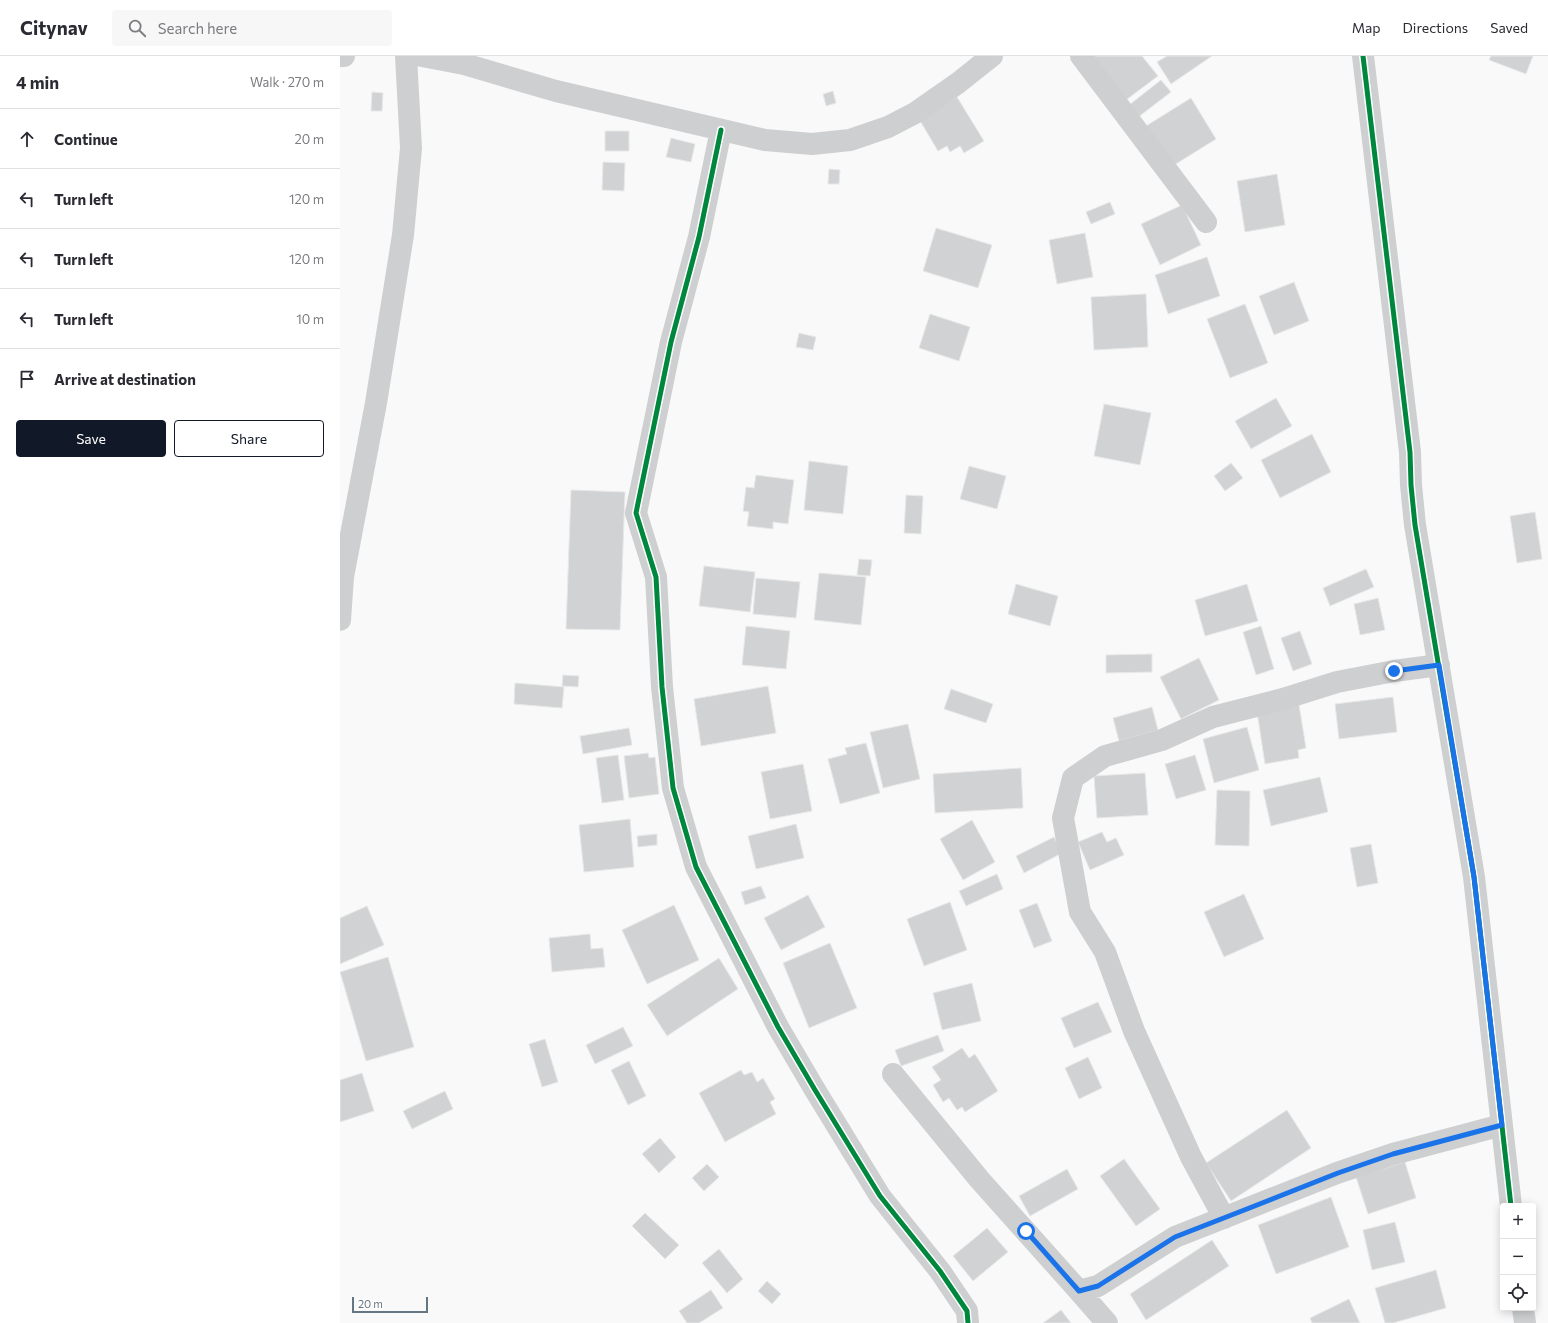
<!DOCTYPE html>
<html lang="en">
<head>
<meta charset="utf-8">
<style>
  body { margin:0; font-family:Commissioner,sans-serif; background:#f7f7f7; color:#2b2b33 }
  .controls { position:absolute; right:12px; bottom:12px; display:grid; overflow:hidden; border-radius:4px; box-shadow:0 2px 10px #0003 }
  .controls button { width:36px; height:36px; display:grid; place-items:center; padding:0; border:0; border-bottom:1px solid #e1e1e2; background:#fff; color:#2b2b33; font:20px sans-serif }
  .scale { position:absolute; left:12px; bottom:10px; width:76px; box-sizing:border-box; padding-left:4px; border:2px solid #657683; border-top:0; font-size:11px; line-height:14px; white-space:nowrap; color:#657683; -webkit-text-stroke:3px #fff; paint-order:stroke }
  .stop { position:absolute; width:12px; height:12px; margin:-9px; border:3px solid #1a73e8; border-radius:50%; background:#fff }
  .stop.end { background:#1a73e8; border-color:#fff; box-shadow:0 1px 4px #0008 }
  .list { margin:0; padding:0; list-style:none }
  h2 { display:flex; justify-content:space-between; align-items:center; height:52px; margin:0; padding:0 16px; font-size:17px }
  h2 small { font-size:13px; font-weight:400; color:#7c7c81 }
  .list li { display:grid; grid-template-columns:26px 1fr auto; gap:12px; align-items:center; box-sizing:border-box; height:60px; padding:0 16px; border-top:1px solid #e1e1e2 }
  .list b { display:block; font-size:15px; white-space:nowrap }
  .list em { font-size:13px; font-style:normal; color:#7c7c81 }
  .actions { display:flex; gap:8px; padding:12px 16px }
  .actions a { flex:1; padding:9px 0; border:1px solid #111827; border-radius:4px; text-align:center; font-size:14px; color:#111827 }
  .actions .main { background:#111827; color:#fff }
  .icon { flex:none; width:22px; height:22px; fill:none; stroke:currentColor; stroke-width:2; stroke-linecap:round; stroke-linejoin:round }
  .map { position:relative; flex:none; width:1208px; height:1267px; overflow:hidden }
  header { display:flex; align-items:center; gap:24px; box-sizing:border-box; height:56px; padding:0 20px; background:#fff; border-bottom:1px solid #e1e1e2 }
  header strong { font-size:19px }
  nav { display:flex; gap:22px; margin-inline-start:auto; font-size:14px }
  .search { width:280px; height:36px; background:#f7f7f7; display:flex; align-items:center; gap:10px; box-sizing:border-box; padding:0 14px; border-radius:4px; color:#7c7c81; font-size:15px }
  main { display:flex }
  aside { flex:1; background:#fff }
  .map>svg:first-child { display:block }
  .building { fill:#d0d2d3; stroke:#e8e8e8 }
  .lines { fill:none; stroke-linecap:round; stroke-linejoin:round }
  .minor { stroke:#cecfd0; stroke-width:22 }
  .cycleway-casing { stroke:#fff; stroke-width:8 }
  .cycleway { stroke:#00873e; stroke-width:5 }
  .route { stroke:#1a73e8; stroke-width:5 }
</style>
</head>
<body>
<header>
<strong>Citynav</strong>
<div class="search"><svg class="icon" aria-label="search" viewBox="0 0 24 24"><circle cx="10" cy="10" r="6"/><path d="M15 15l6 6"/></svg>Search here</div>
<nav><a>Map</a><a>Directions</a><a>Saved</a></nav>
</header>
<main>
<aside>
<h2>4 min<small>Walk · 270 m</small></h2>
<ul class="list">
<li><svg class="icon" aria-label="ahead" viewBox="0 0 24 24"><path d="M12 20V5M6 11l6-6 6 6"/></svg><div><b>Continue</b></div><em>20 m</em></li>
<li><svg class="icon" aria-label="left" viewBox="0 0 24 24"><path d="M17 20v-9H6M10 6l-5 5 5 5"/></svg><div><b>Turn left</b></div><em>120 m</em></li>
<li><svg class="icon" aria-label="left" viewBox="0 0 24 24"><path d="M17 20v-9H6M10 6l-5 5 5 5"/></svg><div><b>Turn left</b></div><em>120 m</em></li>
<li><svg class="icon" aria-label="left" viewBox="0 0 24 24"><path d="M17 20v-9H6M10 6l-5 5 5 5"/></svg><div><b>Turn left</b></div><em>10 m</em></li>
<li><svg class="icon" aria-label="arrive" viewBox="0 0 24 24"><path d="M6 21V4h12l-3 4 3 4H6"/></svg><div><b>Arrive at destination</b></div></li>
</ul>
<div class="actions"><a class="main">Save</a><a>Share</a></div>
</aside>
<div class="map">
<svg width="1208" height="1267" viewBox="0 0 1208 1267">
  <rect width="100%" height="100%" fill="#f9f9f9"/>
  <!-- building -->
  <path class="building" d="M745,0h57l16,20 -36,27z
    M827,0h45l-41,28 -14,-22z
    M1151,0h42l-7,18 -37,-14z
    M821,24l10,12 -38,29 -9,-12z
    M493,35l3,12 -10,3 -3,-12z
    M32,36l11,1 -1,18h-11z
    M617,41l27,44 -20,12 -4,-7 -10,6 -3,-6 -9,5 -19,-32z
    M851,42l25,41 -45,28 -25,-41z
    M265,75h24v20h-24z
    M331,82l24,6 -4,18 -25,-5z
    M263,106l22,1 -1,28 -22,-1z
    M489,113l11,1 -1,14h-11z
    M937,118l8,51 -40,7 -8,-51z
    M770,146l5,12 -24,10 -5,-12z
    M842,149l19,40 -41,20 -19,-41z
    M596,172l56,17 -14,43 -55,-17z
    M745,177l8,44 -36,7 -8,-44z
    M867,201l13,39 -52,18 -13,-39z
    M954,226l15,39 -35,14 -15,-39z
    M806,238l2,53 -54,3 -3,-53z
    M905,248l23,59 -38,15 -23,-59z
    M590,258l40,13 -11,34 -40,-13z
    M459,277l17,4 -3,13 -17,-3z
    M936,342l16,28 -41,23 -16,-28z
    M764,348l47,9 -11,52 -46,-9z
    M972,378l19,38 -51,26 -19,-38z
    M469,405l39,5 -5,48 -39,-4z
    M891,407l12,15 -18,13 -11,-15z
    M629,410l37,10 -9,33 -37,-10z
    M416,419l38,5 -6,44 -15,-2v7l-26,-3 2,-14 -6,-1 3,-24 8,1z
    M231,434l54,2 -5,138 -54,-1z
    M566,439l17,1 -2,38 -17,-1z
    M1195,456l7,47 -25,4 -7,-47z
    M519,503l13,1 -2,16 -13,-1z
    M364,510l51,6 -5,40 -51,-6z
    M1026,513l8,18 -44,19 -7,-18z
    M479,517l47,4 -5,48 -47,-5z
    M416,522l44,4 -4,36 -43,-4z
    M676,528l42,12 -8,30 -42,-12z
    M907,528l11,37 -53,15 -10,-36z
    M1038,542l7,32 -25,5 -6,-31z
    M406,570l44,5 -4,38 -44,-4z
    M921,570l13,43 -18,6 -13,-43z
    M960,575l12,33 -19,7 -12,-33z
    M812,598v18l-46,1v-18z
    M859,602l20,42 -38,19 -21,-42z
    M223,619l16,1 -1,11 -16,-1z
    M175,627l49,4 -2,21 -48,-4z
    M428,630l8,47 -75,13 -7,-47z
    M611,633l42,15 -7,19 -42,-14z
    M1053,641l4,35 -58,7 -4,-35z
    M959,649l7,43 -8,2 1,8 -34,6 -8,-52z
    M812,651l6,23 -39,11 -6,-23z
    M568,668l12,55 -37,9 -13,-56z
    M907,671l12,43 -45,13 -11,-44z
    M289,672l3,17 -49,9 -3,-18z
    M526,687l14,50 -40,11 -12,-45 19,-5 -2,-6z
    M308,697l1,5 6,-1 4,37 -30,4 -5,-42z
    M278,699l6,45 -22,3 -6,-45z
    M855,699l11,35 -30,9 -11,-35z
    M463,708l9,47 -42,8 -9,-47z
    M681,712l2,40 -88,5 -2,-39z
    M805,717l3,42 -51,3 -3,-42z
    M980,721l8,35 -57,14 -8,-36z
    M877,734l33,1 -1,55 -34,-1z
    M290,763l4,48 -50,5 -5,-47z
    M632,764l23,42 -32,18 -23,-41z
    M456,768l8,34 -48,11 -8,-33z
    M762,776l5,10 9,-4 8,17 -34,15 -12,-28z
    M317,778v11l-19,2 -1,-11z
    M714,781l8,16 -38,20 -8,-17z
    M1031,788l7,39 -21,4 -7,-39z
    M657,818l6,15 -37,17 -7,-15z
    M421,830l5,12 -21,7 -4,-13z
    M904,838l20,45 -40,18 -20,-45z
    M468,839l17,32 -44,23 -17,-32z
    M610,846l17,48 -43,16 -17,-47z
    M697,847l15,38 -18,7 -15,-38z
    M334,849l25,55 -52,24 -25,-54z
    M27,850l17,39 -44,19v-46z
    M250,878l1,15 12,-1 2,19 -53,5 -3,-34z
    M490,887l27,65 -48,20 -26,-65z
    M48,901l26,90 -48,14 -26,-89z
    M379,902l19,31 -71,47 -20,-31z
    M632,927l9,38 -39,9 -9,-37z
    M758,946l14,30 -38,16 -13,-30z
    M283,971l10,19 -38,18 -9,-19z
    M598,979l6,16 -43,15 -6,-16z
    M205,983l13,43 -16,5 -13,-43z
    M622,992l7,10 6,-4 23,37 -33,21 -3,-5 -5,3 -8,-12 -6,4 -10,-17 8,-5 -9,-13z
    M748,1001l14,31 -23,11 -14,-31z
    M289,1005l17,35 -18,9 -17,-35z
    M401,1014l3,5 8,-3 5,10 6,-4 12,21 -5,3 6,12 -51,28 -26,-49z
    M22,1017l12,38 -34,11v-42z
    M105,1035l8,18 -41,20 -9,-18z
    M947,1054l24,38 -80,53 -25,-38z
    M320,1082l16,19 -17,16 -17,-19z
    M784,1103l36,50 -24,17 -36,-50z
    M1065,1106l11,36 -48,16 -12,-37z
    M367,1108l12,13 -15,14 -12,-13z
    M727,1113l11,20 -48,27 -11,-20z
    M991,1141l18,50 -73,27 -18,-49z
    M305,1157l34,32 -14,14 -33,-33z
    M1055,1166l10,40 -33,8 -9,-40z
    M647,1172l21,24 -35,29 -20,-25z
    M872,1184l17,26 -83,54 -16,-26z
    M379,1193l24,30 -16,14 -25,-30z
    M1096,1214l10,38 -53,15h-8l-10,-35z
    M427,1225l14,13 -9,10 -14,-13z
    M371,1234l12,18 -24,15h-12l-8,-12z
    M1009,1243l11,24h-48l-2,-5z
    M721,1254l10,13h-28z"/>
  <g class="lines">
    <!-- minor -->
    <path class="minor" d="M0,0h4
      M82,0l42,8 92,27 209,49 47,4 38,-4 38,-13 27,-14 43,-30 34,-27
      M741,0l125,166
      M1023,0l47,396 1,33 4,40 59,352 37,329
      M381,74l-22,107 -28,105 -35,171 20,64 6,110 11,101 23,79 82,160 37,63 65,106 60,75 27,40 1,12
      M0,564l3,-43 33,-174 27,-168 8,-87 -5,-92
      M553,1018l86,105 100,112 19,-5 77,-49 76,-30 86,-34 56,-19 109,-29
      M884,1162l-33,-61 -57,-126 -29,-79 -25,-40 -17,-94 10,-40 32,-22 57,-16 51,-23 70,-18 54,-17 57,-11 45,-6
      M739,1235l28,32
      M1183,1252l2,15"/>
    <!-- cycleway casing -->
    <g class="cycleway-casing">
      <path id="cycleway" d="M1023,0l47,396 1,33 4,40 59,352 37,329
        M381,74l-22,107 -28,105 -35,171 20,64 6,110 11,101 23,79 82,160 37,63 65,106 60,75 27,40 1,12"/>
    </g>
    <!-- cycleway -->
    <use href="#cycleway" class="cycleway"/>
  </g>
  <g class="lines">
    <!-- route -->
    <path class="route" d="M686,1175l53,60 19,-5 77,-49 77,-30 86,-34 55,-19 109,-29 -28,-248 -35,-212 -45,6"/>
  </g>
</svg>
<div class="controls">
<button>+</button>
<button>−</button>
<button><svg class="icon" aria-label="locate" viewBox="0 0 24 24"><circle cx="12" cy="12" r="6"/><path d="M12 2v4M12 18v4M2 12h4M18 12h4"/></svg></button>
</div>
<div class="scale">20 m</div>
<div class="stop" style="left:686px;top:1175px"></div>
<div class="stop end" style="left:1054px;top:615px"></div>
</div>
</main>
</body>
</html>
